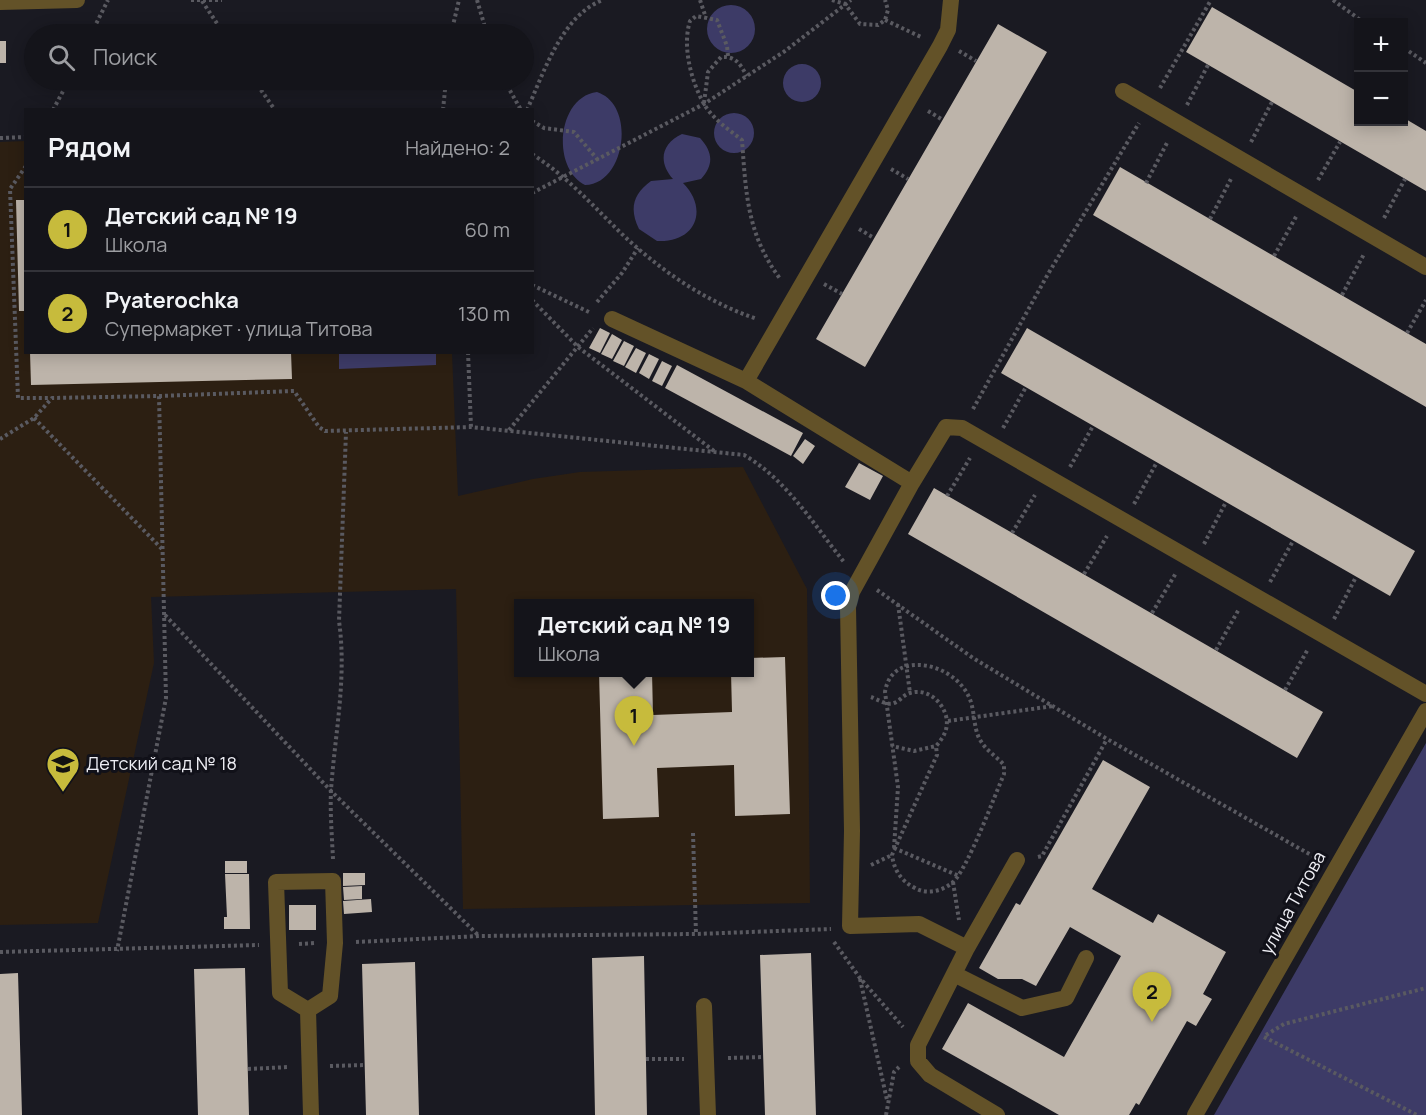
<!DOCTYPE html>
<html lang="ru">
<head>
<meta charset="utf-8">
<style>
  body { margin:0; font-family:Manrope,sans-serif; background:#1d1d23; color:#f1f3f6 }
  .controls { position:absolute; right:18px; top:18px; display:grid; overflow:hidden; border-radius:0px; box-shadow:0 3px 15px #0003 }
  .controls button { width:54px; height:54px; display:grid; place-items:center; padding:0; border:0; border-bottom:2px solid #333339; background:#14141a; color:#f1f3f6; font:30px sans-serif }
  .you { position:absolute; left:836px; top:596px; width:21px; height:21px; margin:-15px; border:4px solid #fff; border-radius:50%; background:#1a73e8; box-shadow:0 0 0 9px #1a73e833 }
  .badge { display:grid; place-items:center; width:39px; height:39px; border-radius:50%; background:#c7bb3c; color:#111; font-size:20px; font-weight:700 }
  .pin { position:absolute; translate:-50% -50px; filter:drop-shadow(0 2px 3px #0008) }
  .pin::after { content:''; position:absolute; top:32px; width:21px; height:18px; background:inherit; clip-path:polygon(0 0,100% 0,50% 100%) }
  .popup { position:absolute; left:514px; top:599px; width:240px; height:78px; box-sizing:border-box; display:grid; place-content:center; border-radius:0px; background:#14141a; filter:drop-shadow(0 2px 4px #0005); font-size:20px; white-space:nowrap; color:#9d9ea2 }
  .popup b { font-size:22px; color:#f1f3f6 }
  .popup::after { content:''; position:absolute; left:50%; top:100%; margin-left:-12px; border:12px solid transparent; border-top-color:#14141a }
  .list { margin:0; padding:0; list-style:none }
  h2 { display:flex; justify-content:space-between; align-items:center; height:78px; margin:0; padding:0 24px; font-size:26px }
  h2 small { font-size:20px; font-weight:400; color:#9d9ea2 }
  .list li { display:grid; grid-template-columns:39px 1fr auto; gap:18px; align-items:center; box-sizing:border-box; height:84px; padding:0 24px; border-top:2px solid #333339 }
  .list b { display:block; font-size:22px; white-space:nowrap }
  .list p { margin:0; font-size:20px; white-space:nowrap; color:#9d9ea2 }
  .list em { font-size:20px; font-style:normal; color:#9d9ea2 }
  .icon { flex:none; width:33px; height:33px; fill:none; stroke:currentColor; stroke-width:2; stroke-linecap:round; stroke-linejoin:round }
  .map { position:relative; flex:none; width:1426px; height:1115px; overflow:hidden }
  .search { position:absolute; background:#14141a; box-shadow:0 3px 15px #0003; left:24px; top:24px; width:510px; height:66px; display:flex; align-items:center; gap:15px; box-sizing:border-box; padding:0 21px; border-radius:33px; color:#9d9ea2; font-size:22px }
  .panel { position:absolute; background:#14141a; box-shadow:0 3px 15px #0003; left:24px; top:108px; width:510px; height:246px; border-radius:0px }
  .map>svg:first-child { display:block }
  .education { fill:#2c1f12; fill-rule:evenodd }
  .green { fill:#3d3b67 }
  .building { fill:#bdb4aa }
  .lines { fill:none; stroke-linecap:round; stroke-linejoin:round }
  .path { stroke:#5a5a61; stroke-width:4; stroke-dasharray:3 3; stroke-linecap:butt }
  .service { stroke:#635228; stroke-width:16 }
  .minor { stroke:#635228; stroke-width:16 }
  .labels { text-anchor:middle; stroke-width:6; stroke-linejoin:round; paint-order:stroke }
  .poi-label { font-size:18px; fill:#eeeef4; stroke:#111119; text-anchor:start }
  .street-label { font-size:18px; fill:#eeeef4; stroke:#111119 }
</style>
</head>
<body>
<div class="map">
<svg width="1426" height="1115" viewBox="0 0 1426 1115">
  <rect width="100%" height="100%" fill="#1a1a22"/>
  <!-- education -->
  <path class="education" d="M25,141l1,211 426,1 6,143 75,-17 47,-7 163,-5 64,122 3,314 -347,6 -7,-320 -305,8 3,66 -56,260 -98,2v-783zM518,604h232v68h-232z"/>
  <!-- green -->
  <path class="green" d="M707 29a24 24 0 1 1 48 0a24 24 0 1 1-48 0Z
    M783 83a19 19 0 1 1 38 0a19 19 0 1 1-38 0Z
    M597,92c40,13 28,93 -12,93 -34,-17 -28,-88 12,-93z
    M714 133a20 20 0 1 1 40 0a20 20 0 1 1-40 0Z
    M682,134l18,4c13,14 14,27 1,41l-18,4c26,26 13,60 -26,58l-18,-12c-10,-20 -6,-35 12,-48l22,-2c-15,-17 -12,-35 9,-45z
    M339,353h97v12l-97,4z
    M1426,743v372h-212z"/>
  <!-- building -->
  <path class="building" d="M1212,7l146,85v30h46v-4l22,13v60l-240,-139z
    M998,24l49,28 -182,315 -49,-28z
    M0,41h6v22h-6z
    M1120,167l306,177v63l-333,-192z
    M16,200h10v111h-7z
    M600,328l10,5 -10,20 -11,-5z
    M1027,328l388,223 -25,45 -389,-223z
    M612,334l10,6 -10,19 -11,-5z
    M624,341l10,5 -10,20 -11,-5z
    M636,348l10,5 -10,20 -11,-6z
    M30,352h261l1,27 -261,6z
    M649,354l10,5 -10,20 -10,-6z
    M662,361l10,5 -10,20 -10,-5z
    M677,365l126,68 -12,23 -126,-68z
    M805,439l10,7 -12,18 -10,-8z
    M859,463l24,13 -13,24 -25,-13z
    M934,488l389,224 -26,46 -389,-224z
    M785,657l5,157 -55,2 -1,-51 -77,3 2,49 -56,2 -4,-147h53l1,43 79,-3 -1,-40h19v-14z
    M1103,760l47,27 -58,102 61,34 5,-9 68,38 -23,42 9,5 -16,27 -9,-5 -48,84 -3,-2 -7,12h-70l-117,-66 26,-46 96,54 57,-101 -51,-29 -34,59 -14,-7h-24l-19,-11 37,-65 4,2z
    M225,861h22v12h-22z
    M343,873h22v12l-22,1z
    M225,874h24l1,55h-26v-12h3z
    M362,886v13l-18,1 -1,-13z
    M371,899l1,13 -28,2 -1,-13z
    M289,905h27v25h-27z
    M811,953l5,162h-51l-5,-160z
    M644,956l3,159h-52l-3,-157z
    M415,962l4,153h-53l-4,-151z
    M245,968l4,147h-51l-4,-146z
    M18,973l4,142h-22v-141z"/>
  <g class="lines">
    <!-- path -->
    <path class="path" d="M191,0h31
      M477,0l10,34
      M700,0l6,18
      M832,0l13,4 15,20 18,1 7,-5 3,-10 -3,-10
      M1333,0l30,22
      M202,1l22,33
      M885,20l36,17
      M91,34l17,-34
      M451,34l8,-34
      M1404,48l22,15
      M959,51l17,10
      M728,56l-1,-10 -10,-26 -21,-4 -6,5c-8,25 1,60 14,83 9,15 24,25 38,36 4,54 5,95 39,140
      M254,80l21,30
      M504,80l17,30
      M1160,88l51,-88
      M704,103l4,-31 13,-15c15,-1 19,7 26,19
      M1187,105l21,-40
      M53,110l16,-30
      M443,110l3,-30
      M527,110c17,-38 35,-95 76,-110
      M928,111l15,9
      M532,121l12,7 30,4 24,28
      M0,138l26,-1
      M1251,142l21,-40
      M532,154c36,23 63,54 93,83 39,36 82,65 132,82
      M26,166l-16,23 8,209h33
      M891,169l17,10
      M1318,180l22,-38
      M1146,183l22,-42
      M532,193l172,-89 81,-53 66,-51
      M1384,218l21,-39
      M1210,219l22,-42
      M859,229l15,9
      M1274,256l23,-41
      M824,284l18,10
      M532,285l59,28
      M1342,295l22,-41
      M532,300l46,47 136,104
      M597,302l25,-29 16,-25
      M1407,333l19,-33
      M468,352l3,75
      M159,396l135,-5 25,36 6,4 146,-4 273,28c42,24 70,70 100,107
      M973,409l75,-135 91,-151
      M34,418l129,132
      M1003,428l23,-41
      M509,430l84,-102
      M0,439l34,-21 18,-20 107,-2 7,302 -49,253
      M1070,467l23,-41
      M947,496l23,-38
      M1134,504l23,-42
      M1012,533l23,-38
      M1204,544l22,-42
      M1084,574l23,-38
      M1270,582l23,-41
      M877,590l96,68 134,81 211,120
      M898,604l12,89
      M1152,613l24,-40
      M165,615l166,176 148,145
      M1334,619l22,-42
      M1216,650l23,-41
      M1285,690l23,-41
      M871,697c6,2 16,9 23,6 6,-2 9,-8 16,-10 17,-5 32,8 36,23 3,12 -2,21 -10,30l-22,5 -22,-5
      M948,721l105,-15
      M693,833l3,101
      M894,848l4,-61 -13,-95c2,-13 9,-23 23,-26 23,-5 51,9 61,31 6,13 4,28 10,41 6,12 16,17 25,27v9c-9,21 -37,96 -51,108 -10,9 -26,13 -38,6 -14,-7 -21,-18 -23,-33l45,-100 -1,-9
      M894,848l65,28
      M1038,857l4,-1 65,-117
      M333,859c-1,-22 -3,-46 -2,-69 4,-57 16,-112 8,-169l7,-189
      M871,865l21,-10
      M953,882l6,38
      M356,942l124,-6 216,-2 135,-5
      M834,942l26,36 43,49
      M299,944l17,-1
      M0,952l259,-7
      M860,979l27,121
      M1266,1035l18,-11 142,-36
      M1264,1037l153,78
      M728,1058l35,-1
      M646,1059h38
      M330,1066l35,-1
      M248,1069l41,-2
      M886,1115l8,-43 5,-5"/>
    <!-- service -->
    <path class="service" d="M951,0l-3,30 -8,16 -194,335 166,102 34,-56 16,1 464,266
      M0,2l77,-2
      M1123,91l303,176
      M612,319l134,62
      M912,483l-60,109 -4,15 4,224 -2,95 69,-2 48,24
      M954,974l68,34 44,-10 20,-40
      M704,1006l4,109
      M308,1010l22,-14 5,-53 -2,-62 -57,1 4,111 28,17 3,105
      M997,1115l-67,-40 -12,-14v-16l49,-97 50,-88"/>
    <!-- minor -->
    <path class="minor" d="M1195,1115l231,-404"/>
  </g>
  <!-- icons -->
  <defs>
    <g id="school-pin" transform="scale(1.725)"><path d="M0 17L-7.5 6A9.5 9.5 0 1 1 7.5 6Z" fill="#c7bb3c" stroke="#111119"/><path d="M0-5L7-2L0 1L-7-2ZM-4 1L0 2.5L4 1V4Q0 6-4 4Z" fill="#111"/></g>
  </defs>
  <g fill-rule="evenodd">
    <use href="#school-pin" x="63" y="764"/>
  </g>
  <g class="labels">
    <!-- poi labels -->
    <g class="poi-label">
      <text x="86" y="770">Детский сад № 18</text>
    </g>
    <!-- street labels -->
    <g class="street-label">
      <text transform="translate(1293 903) rotate(-61)" y="6">улица Титова</text>
    </g>
  </g>
</svg>
<div class="controls">
<button>+</button>
<button>−</button>
</div>
<div class="you"></div>
<div class="pin badge" style="left:634px;top:746px">1</div>
<div class="popup"><b>Детский сад № 19</b>Школа</div>
<div class="pin badge" style="left:1152px;top:1022px">2</div>
<div class="search"><svg class="icon" aria-label="search" viewBox="0 0 24 24"><circle cx="10" cy="10" r="6"/><path d="M15 15l6 6"/></svg>Поиск</div>
<section class="panel">
<h2>Рядом<small>Найдено: 2</small></h2>
<ul class="list">
<li><span class="badge">1</span><div><b>Детский сад № 19</b><p>Школа</p></div><em>60 m</em></li>
<li><span class="badge">2</span><div><b>Pyaterochka</b><p>Супермаркет · улица Титова</p></div><em>130 m</em></li>
</ul>
</section>
</div>
</body>
</html>
